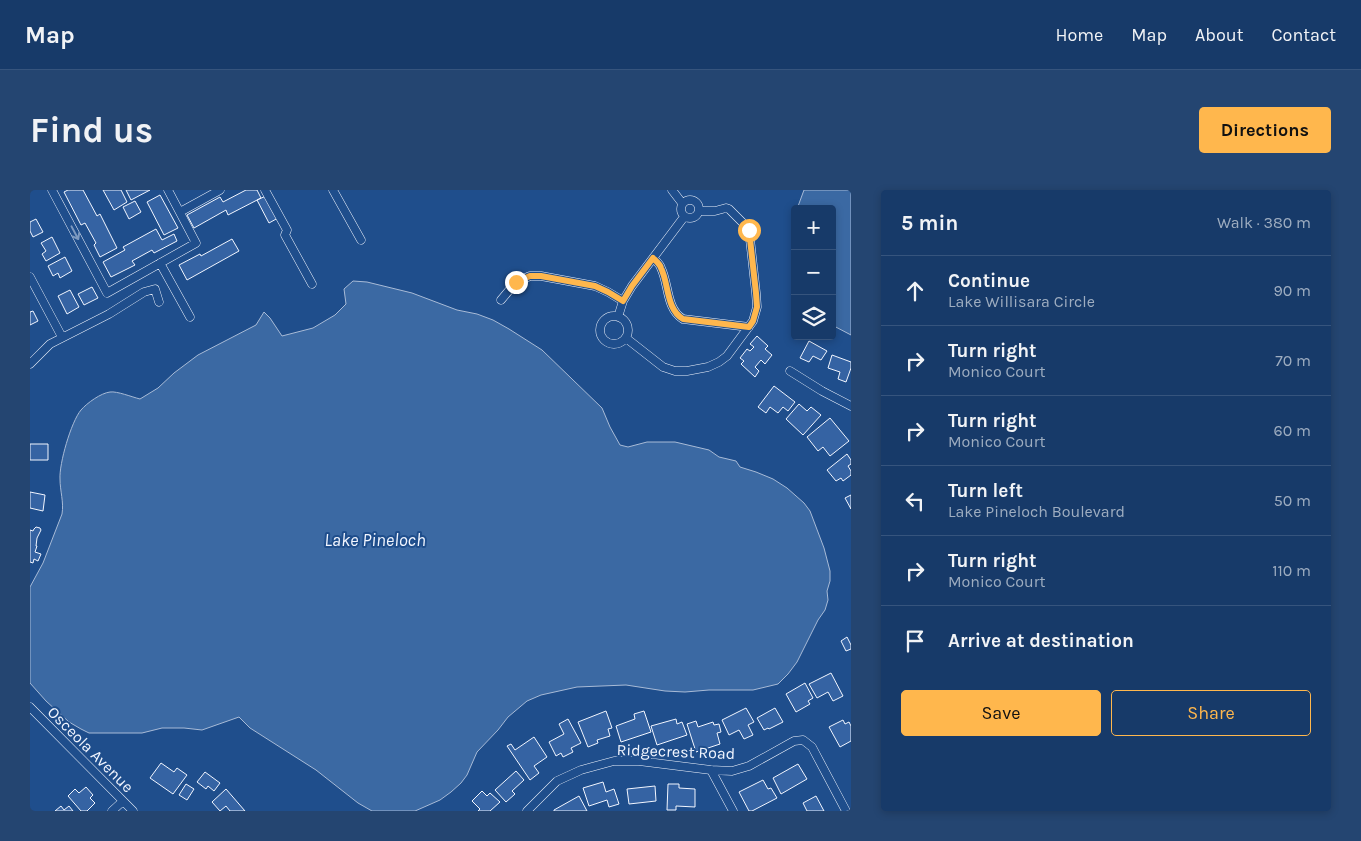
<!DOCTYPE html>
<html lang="en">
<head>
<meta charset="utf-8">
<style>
  body { margin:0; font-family:Karla,sans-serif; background:#244571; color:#f1f3f6 }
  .controls { position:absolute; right:15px; top:15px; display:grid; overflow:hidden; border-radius:5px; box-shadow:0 2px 8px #0003 }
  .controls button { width:45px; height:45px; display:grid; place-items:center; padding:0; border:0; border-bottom:1px solid #36547d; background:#173a69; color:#f1f3f6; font:25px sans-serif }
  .stop { position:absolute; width:15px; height:15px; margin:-11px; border:4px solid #ffb74d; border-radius:50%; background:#fff }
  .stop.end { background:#ffb74d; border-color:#fff; box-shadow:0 1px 5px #0008 }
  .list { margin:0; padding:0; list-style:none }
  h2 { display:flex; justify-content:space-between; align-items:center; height:65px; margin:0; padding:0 20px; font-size:21px }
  h2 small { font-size:16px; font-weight:400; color:#9eadc0 }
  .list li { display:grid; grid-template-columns:32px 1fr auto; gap:15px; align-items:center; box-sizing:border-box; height:70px; padding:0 20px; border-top:1px solid #36547d }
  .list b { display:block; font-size:19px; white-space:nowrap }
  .list p { margin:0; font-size:16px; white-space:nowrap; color:#9eadc0 }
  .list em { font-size:16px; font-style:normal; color:#9eadc0 }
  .actions { display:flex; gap:10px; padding:15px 20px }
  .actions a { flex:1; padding:11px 0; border:1px solid #ffb74d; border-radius:5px; text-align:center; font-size:18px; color:#ffb74d }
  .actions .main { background:#ffb74d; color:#111 }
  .icon { flex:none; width:28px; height:28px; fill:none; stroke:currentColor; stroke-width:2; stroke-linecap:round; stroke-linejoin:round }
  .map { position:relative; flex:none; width:821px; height:621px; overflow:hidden; border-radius:5px }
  header { display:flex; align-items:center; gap:30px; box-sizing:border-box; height:70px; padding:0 25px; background:#173a69; border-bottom:1px solid #36547d }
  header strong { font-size:24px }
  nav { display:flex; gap:28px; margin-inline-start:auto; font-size:18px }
  .intro { display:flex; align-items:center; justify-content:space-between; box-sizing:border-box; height:120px; padding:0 30px }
  h1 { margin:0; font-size:35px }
  .button { padding:12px 22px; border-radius:5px; background:#ffb74d; color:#111; font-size:18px; font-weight:700 }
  main { display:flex; gap:30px; padding:0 30px }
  aside { flex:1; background:#173a69; border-radius:5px; box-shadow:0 2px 8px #0003 }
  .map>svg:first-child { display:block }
  .water { fill:#3b69a3; stroke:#a8bbd7 }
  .building { fill:#3563a3; stroke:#f2f6ff }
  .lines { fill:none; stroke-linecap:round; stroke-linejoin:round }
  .minor-casing { stroke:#f2f6ff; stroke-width:9 }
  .minor { stroke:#1f4e8c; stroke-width:8 }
  .oneway { stroke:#7e9ac0 }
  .route { stroke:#ffb74d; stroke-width:6 }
  .labels { text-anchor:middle; stroke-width:4; stroke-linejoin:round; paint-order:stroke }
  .street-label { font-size:16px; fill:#f2f6ff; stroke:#1f4e8c }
  .water-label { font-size:18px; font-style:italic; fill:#f2f6ff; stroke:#1f4e8c }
</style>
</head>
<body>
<header>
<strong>Map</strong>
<nav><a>Home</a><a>Map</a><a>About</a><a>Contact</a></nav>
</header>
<div class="intro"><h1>Find us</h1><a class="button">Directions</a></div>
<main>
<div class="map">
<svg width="821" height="621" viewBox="0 0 821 621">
  <rect width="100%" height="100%" fill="#1f4e8c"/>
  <!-- water -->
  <path class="water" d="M774,0h47v145l-19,-10v-116h-35z
    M323,91l14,1 45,11 45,17 20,4 16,6 16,9 33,21 60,58 8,19 10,18 8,2 19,-5h28l34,8 10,7 17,4 4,6 16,5 17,7 14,9 17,15 6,8 14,37 6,23v10l-3,10 1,9 -3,10 -7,10 -21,42 -9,12 -10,10 -25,6h-44l-24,2 -20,-1 -39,-6 -49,2 -36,8 -14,6 -19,16 -10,13 -21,22 -10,23 -6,8 -10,9 -11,8 -25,11h-43l-14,-8 -42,-33 -66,-42 -11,-11 -37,13 -18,-2h-22l-20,5h-53l-8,-4 -12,-7 -23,-21 -16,-18v-96l13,-24 19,-49c2,-12 -2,-23 -2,-35 -1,-15 11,-57 21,-69 6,-7 20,-17 29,-18 7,-1 22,5 30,7l18,-11 16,-15 24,-18 58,-30 8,-13 6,6 12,18 31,-8 22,-13 11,-11 -2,-15z"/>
  <!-- building -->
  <path class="building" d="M38,0h15l14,26 3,-2 17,34 -17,9 -6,-12 2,-2 -11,-20 -4,2 -17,-33z
    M73,0h18l6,12 -13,8z
    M96,0h24l-19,10z
    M216,0h11l4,8 -33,17 -2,-5 -32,18 -7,-13 33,-18 3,5z
    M130,5l18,33 -14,7 -17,-33z
    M236,6l12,22 -9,5 -12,-23z
    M105,11l6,11 -12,7 -6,-12z
    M6,29l7,13 -10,5 -3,-6v-9z
    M126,39l6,11 12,-6 3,7 -23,12 -2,-3 -20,11 3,4 -24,12 -8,-15 22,-12 -2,-3z
    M22,47l8,16 -14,8 -4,-7 4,-3 -5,-8z
    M202,49l7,12 -52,29 -8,-15 21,-11 1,2z
    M35,67l7,14 -12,7 -2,-5 -5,3 -5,-10z
    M62,97l6,11 -14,7 -6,-11z
    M40,100l9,17 -12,7 -9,-18z
    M3,121l5,10 -8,4v-13z
    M727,146l11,10 -3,3 7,6 -7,9 -4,-4 -6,7 4,4 -4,6 -14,-13 3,-3 -4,-3 7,-9 3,2 4,-4 -4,-3z
    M779,151l18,10 -6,9 -8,-4 -4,6 -9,-4z
    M802,165l19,7v6l-5,14 -8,-3 2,-7 -12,-4z
    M744,196l21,16 -7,9 -5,-4 -5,6 -8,-6 -4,6 -8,-6z
    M769,214l8,7 4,-4 10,8 -18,20 -17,-16z
    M800,228l19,23 -19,15 -7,-9 -5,4 -11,-14z
    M0,254h18v16h-18z
    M817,264l4,6v4l-3,2 3,5v4l-8,6 -2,-3 -5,3 -9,-11z
    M0,302l15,3 -2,16 -13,-3z
    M821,305v14l-6,-11z
    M6,337l4,1 1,2 -4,8 -1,8h1l-2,6 6,2 -3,7 -4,-2 -1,4 -3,-1v-32l3,1 1,-2z
    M817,447l4,8v4l-5,2 -5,-10z
    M801,483l12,23 -10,5 -5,-9 -11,6 -8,-14z
    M775,493l8,15 -5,3 2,3 -14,8 -10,-18z
    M716,518l8,14 -6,3 5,10 -9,4 -5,-9 -10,5 -7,-15z
    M745,518l8,14 -14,7 -1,-1 -4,2 -7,-12z
    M576,521l6,17 -4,1 2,7 -13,4 1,3 -10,4 -10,-25z
    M614,521l7,21 -30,10 -5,-16 19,-7 -1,-5z
    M538,529l13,24 -10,5 2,4 -10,5 -2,-4 -5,3 -7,-14 15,-8 -5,-10z
    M646,529l1,5 5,-2 5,13 -30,10 -6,-19z
    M813,530l2,4 4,-2 2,4v15l-11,6 -11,-20z
    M666,531l2,6 15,-5 1,3 5,-1 2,8 -4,1 3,11 -24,8 -9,-28z
    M504,547l13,20 -13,9 5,7 -9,7 -23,-34 4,-2 4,6z
    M131,573l13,9 3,-4 10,7 -14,19 -23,-16z
    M768,574l9,15 -26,15 -8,-16z
    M486,581l8,9 -12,11 3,3 -9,8 -11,-12z
    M175,582l15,11 -6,8 -6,-5 -2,3 -9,-7z
    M733,590l5,9 3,-1 6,10 -25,13h-3l-10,-19z
    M573,592l3,10 8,-3 5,15 -10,3 -2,-7 -18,6 -6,-18z
    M156,594l8,5 -7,11 -8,-5z
    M638,594h11v4l16,1v18l-19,-1v4h-9z
    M625,596l1,15 -27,3 -2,-15z
    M56,597l7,8 -3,3 5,5 -8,8h-6l-13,-15 7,-7 4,4z
    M196,599l19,22h-15l-4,-5 -6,5 -8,-9z
    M452,601l5,5 3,-3 10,9 -10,9h-12l2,-2 -8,-8z
    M549,606l8,15h-33v-1z
    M786,606l8,15h-17l-4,-8z
    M31,616l3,4 5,-4 4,5h-18z"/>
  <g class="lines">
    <!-- minor casing -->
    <g class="minor-casing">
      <path id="minor" d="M22,0l55,103 89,-50 -28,-53
        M235,0l22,40 -2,5 27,49
        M303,0l28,50
        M642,0l10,13
        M651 19a9 9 0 1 1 18 0a9 9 0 1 1-18 0Z
        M150,22l40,-22
        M623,68c3,3 7,6 8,10 8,16 5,41 22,51l66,8
        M130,73l30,54
        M0,87l32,60
        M471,110l15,-18 14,-6h11l54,10 13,6 15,9
        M570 140a14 14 0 1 1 28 0a14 14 0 1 1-28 0Z
        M588,127l5,-16 9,-15 52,-69
        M596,148l37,29 12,4h12l21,-4 11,-5 8,-6 26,-35 4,-14 -1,-14 -7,-63 -7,-8 -13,-13 -3,-1 -11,3h-16
        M0,174l20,-20 59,-30 35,-22 11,-3 4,13
        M760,181l32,20 29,15
        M0,517l103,104
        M681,580l22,41
        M82,621l11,-10
        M497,621l30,-30 24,-11 33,-9h25l72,9 21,1 17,-5 45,-25 9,-1 9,7 34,64"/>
    </g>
    <!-- minor -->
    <use href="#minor" class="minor"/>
  </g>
  <!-- one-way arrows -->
  <defs><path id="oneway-shaft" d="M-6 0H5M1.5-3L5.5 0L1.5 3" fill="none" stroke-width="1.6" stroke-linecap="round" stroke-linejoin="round" transform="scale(1.25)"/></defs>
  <use class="oneway" href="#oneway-shaft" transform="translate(45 43) rotate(62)"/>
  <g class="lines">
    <!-- route -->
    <path class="route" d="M486,92l14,-6h11l54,10 13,6 15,9 9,-15 21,-28c3,3 7,6 8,10 8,16 5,41 22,51l66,8 4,-6 4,-14 -1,-14 -7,-63"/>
  </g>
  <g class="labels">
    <!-- street labels -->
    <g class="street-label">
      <text transform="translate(61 559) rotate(45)" y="6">Osceola Avenue</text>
      <text transform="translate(646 561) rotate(2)" y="6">Ridgecrest Road</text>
    </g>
    <!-- water labels -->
    <g class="water-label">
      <text x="345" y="356">Lake Pineloch</text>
    </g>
  </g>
</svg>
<div class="controls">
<button>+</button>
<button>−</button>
<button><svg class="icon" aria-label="layers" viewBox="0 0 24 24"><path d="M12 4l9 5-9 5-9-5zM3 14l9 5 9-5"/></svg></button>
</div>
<div class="stop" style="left:719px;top:40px"></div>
<div class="stop end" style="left:486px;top:92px"></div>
</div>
<aside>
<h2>5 min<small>Walk · 380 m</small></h2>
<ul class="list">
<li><svg class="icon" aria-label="ahead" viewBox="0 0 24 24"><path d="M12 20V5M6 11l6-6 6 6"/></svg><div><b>Continue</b><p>Lake Willisara Circle</p></div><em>90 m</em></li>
<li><svg class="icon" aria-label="right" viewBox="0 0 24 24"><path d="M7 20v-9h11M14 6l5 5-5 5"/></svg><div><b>Turn right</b><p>Monico Court</p></div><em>70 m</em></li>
<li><svg class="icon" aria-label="right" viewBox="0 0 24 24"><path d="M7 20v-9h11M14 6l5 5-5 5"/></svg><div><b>Turn right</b><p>Monico Court</p></div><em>60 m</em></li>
<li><svg class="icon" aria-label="left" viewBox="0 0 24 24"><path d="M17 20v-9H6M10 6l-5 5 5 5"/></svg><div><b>Turn left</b><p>Lake Pineloch Boulevard</p></div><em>50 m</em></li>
<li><svg class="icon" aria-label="right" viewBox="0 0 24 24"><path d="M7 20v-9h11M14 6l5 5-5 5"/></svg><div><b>Turn right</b><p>Monico Court</p></div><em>110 m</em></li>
<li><svg class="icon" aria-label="arrive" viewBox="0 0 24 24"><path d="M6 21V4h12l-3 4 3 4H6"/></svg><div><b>Arrive at destination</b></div></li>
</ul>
<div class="actions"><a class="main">Save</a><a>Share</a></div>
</aside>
</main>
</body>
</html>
